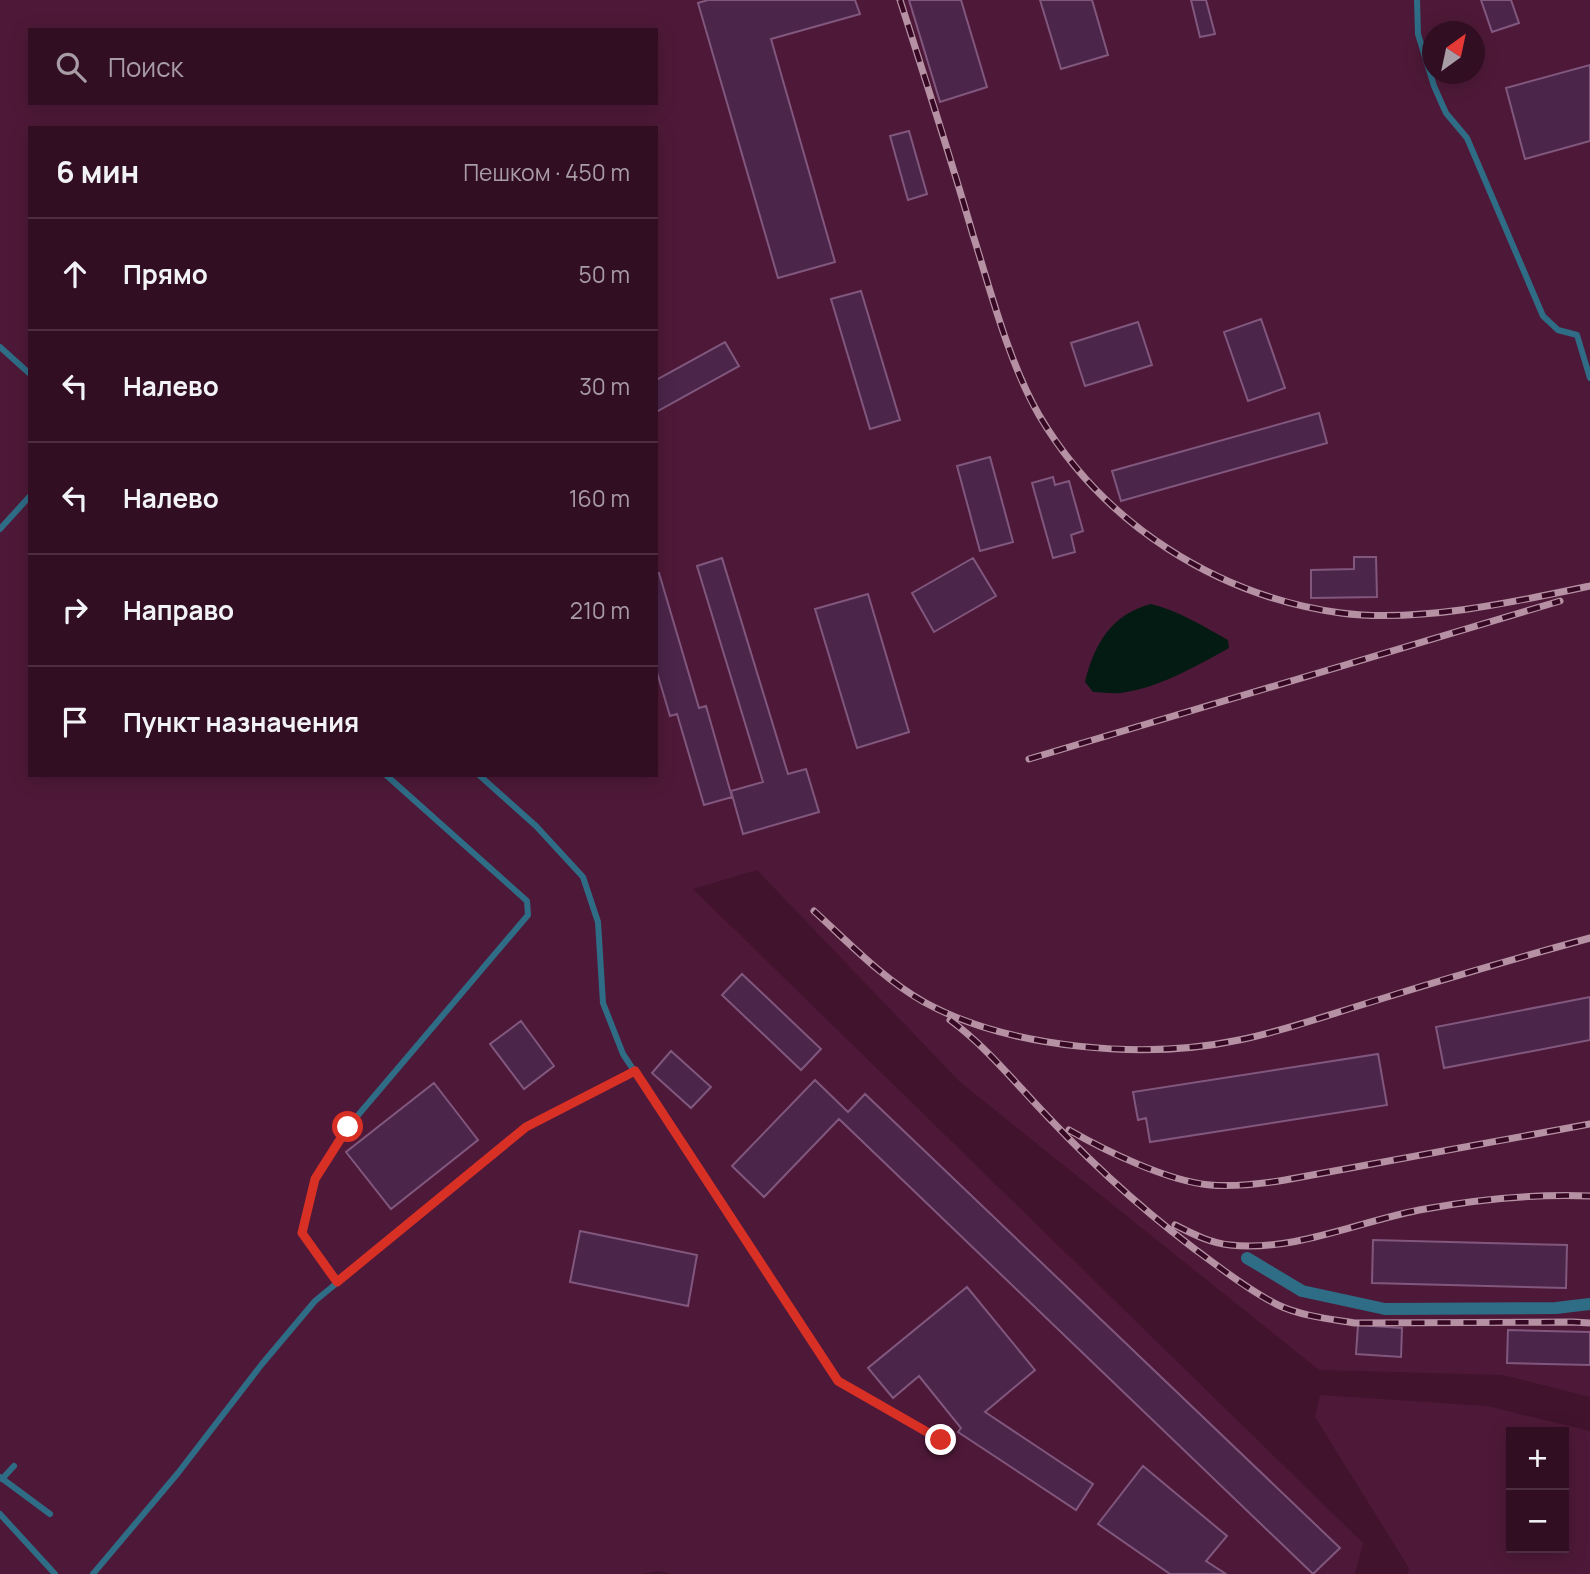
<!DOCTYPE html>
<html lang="ru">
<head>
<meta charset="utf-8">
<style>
  body { margin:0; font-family:Manrope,sans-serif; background:#3d1c2f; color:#f1f3f6 }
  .controls { position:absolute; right:21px; bottom:21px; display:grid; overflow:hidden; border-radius:0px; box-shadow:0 4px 18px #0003 }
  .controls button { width:63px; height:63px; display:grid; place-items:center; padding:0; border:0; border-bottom:2px solid #4c2e40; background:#310e22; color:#f1f3f6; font:35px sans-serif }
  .compass { position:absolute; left:1422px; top:21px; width:63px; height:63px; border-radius:50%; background:#310e22; box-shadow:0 4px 18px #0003; rotate:33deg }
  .stop { position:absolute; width:21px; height:21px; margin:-16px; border:5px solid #d93025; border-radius:50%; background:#fff }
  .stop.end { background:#d93025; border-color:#fff; box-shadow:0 2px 7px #0008 }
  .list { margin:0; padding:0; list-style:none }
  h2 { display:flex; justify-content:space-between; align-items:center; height:91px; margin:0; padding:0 28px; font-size:30px }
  h2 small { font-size:23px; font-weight:400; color:#a89ca5 }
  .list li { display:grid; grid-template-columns:46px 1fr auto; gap:21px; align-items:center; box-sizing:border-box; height:112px; padding:0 28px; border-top:2px solid #4c2e40 }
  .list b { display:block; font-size:26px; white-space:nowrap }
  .list em { font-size:23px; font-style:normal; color:#a89ca5 }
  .icon { flex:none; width:38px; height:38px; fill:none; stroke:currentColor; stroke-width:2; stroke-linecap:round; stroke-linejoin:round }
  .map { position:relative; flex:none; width:1590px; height:1574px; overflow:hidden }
  .search { position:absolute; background:#310e22; box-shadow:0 4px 18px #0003; left:28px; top:28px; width:630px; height:77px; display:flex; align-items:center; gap:18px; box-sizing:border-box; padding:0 24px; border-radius:0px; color:#a89ca5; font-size:26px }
  .panel { position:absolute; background:#310e22; box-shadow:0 4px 18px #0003; left:28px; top:126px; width:630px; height:651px; border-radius:0px }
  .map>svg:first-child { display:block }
  .built { fill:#4e1938; fill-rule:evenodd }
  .water { fill:#041b13 }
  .building { fill:#4b254a; stroke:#81577e; stroke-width:2 }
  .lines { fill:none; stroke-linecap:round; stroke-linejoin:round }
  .service { stroke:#2f6d87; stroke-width:6 }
  .minor { stroke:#2f6d87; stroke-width:12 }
  .rail-casing { stroke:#b591a3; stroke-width:7 }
  .rail { stroke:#360823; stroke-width:4.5; stroke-dasharray:13; stroke-linecap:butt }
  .route { stroke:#d93025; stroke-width:9 }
</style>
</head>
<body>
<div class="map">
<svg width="1590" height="1574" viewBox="0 0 1590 1574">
  <rect width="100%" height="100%" fill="#41132d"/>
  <!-- built -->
  <path class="built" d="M0,0h1590v1397l-87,-22 -184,-5 -359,-288 -203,-212 -64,19 670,654 -8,31h-684l-12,-3 -18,3h-641zM30,30h626v73h-626zM1432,32h42v42h-42zM30,128h626v647h-626z
    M1320,1395l167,11 103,25v143h-183l2,-6 -94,-151zM1564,1432v116h-53v-116z"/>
  <!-- water -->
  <path class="water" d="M1151,604c28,7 52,22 77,36l1,8c-33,18 -70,40 -108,45 -9,1 -19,-1 -28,-1l-8,-10c9,-38 27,-68 66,-78z"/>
  <!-- building -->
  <path class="building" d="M708,0h147l5,14 -89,25 64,223 -57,16 -80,-275z
    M909,0h52l26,87 -47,15z
    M1040,0h52l16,55 -47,14z
    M1191,0h15l9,34 -15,3z
    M1481,0h30l8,23 -27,9z
    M1590,65v76l-65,18 -19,-71z
    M909,131l18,63 -19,6 -18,-64z
    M861,291l39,129 -30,9 -39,-130z
    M1261,319l24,69 -37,13 -24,-69z
    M1138,322l14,43 -67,21 -14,-43z
    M725,342l14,24 -83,46v-32z
    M1319,413l8,30 -206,58 -9,-30z
    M990,457l23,85 -33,9 -23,-85z
    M1053,477l2,8 14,-4 14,50 -12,4 4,17 -22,6 -21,-75z
    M1354,557h22l1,40 -66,1v-28l43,-1z
    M722,558l66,216 18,-5 13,43 -76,22 -12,-43 32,-9 -66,-216z
    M973,558l23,38 -62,36 -22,-39z
    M656,573h3l40,135 7,-2 26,91 -28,8 -27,-91 -7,2 -14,-47z
    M868,594l41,138 -52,16 -42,-139z
    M742,974l79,75 -20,21 -79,-75z
    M1590,997v43l-146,28 -8,-41z
    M521,1021l33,45 -30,23 -34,-45z
    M671,1051l40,36 -20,21 -39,-35z
    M1378,1054l9,51 -237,37 -4,-24 -8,2 -5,-28z
    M815,1080l33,32 17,-18 475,454 -27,26 -474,-455 -75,78 -32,-31z
    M434,1083l44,57 -87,69 -45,-57z
    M580,1231l117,24 -9,51 -118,-24z
    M1373,1240l194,5 -1,43 -194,-5z
    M967,1287l68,83 -50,42 108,72 -17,26 -118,-78 3,-4 -42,-52 -26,22 -25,-30z
    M1358,1325l44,3 -1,29 -45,-3z
    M1508,1330l82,2v33l-83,-2z
    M1143,1466l84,70 -21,25 20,13h-56l-72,-50z"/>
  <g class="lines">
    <!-- service -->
    <path class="service" d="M1417,0l1,34 16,52 12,27 21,25 76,178 15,14 19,5 13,43
      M0,347l30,27
      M0,529l30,-33
      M479,775l57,51 47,51 15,45 5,81 20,51 215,327 103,59
      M337,1282l-35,-49 13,-54 33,-52 180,-212 -1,-14 -141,-126
      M0,1477l50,37
      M2,1479l12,-13
      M0,1514l55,60
      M93,1574l85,-101 84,-109 53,-63 211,-174 109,-56"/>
    <!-- minor -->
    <path class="minor" d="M1247,1258l55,33 83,18 171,-1 34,-4"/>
    <!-- rail casing -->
    <g class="rail-casing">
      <path id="rail" d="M900,0c25,78 50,156 73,235 18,57 36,128 66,180 64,109 178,181 302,198 77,10 174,-11 249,-27
        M1029,759l531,-158
        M814,911c34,31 69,68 110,91 85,47 221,58 315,38 45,-9 89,-25 132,-38 73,-23 146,-44 219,-64
        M950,1020c37,27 66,64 98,97 51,54 107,104 167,147 20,15 41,30 63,41 23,11 52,14 77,18l218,-1 17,1
        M1069,1130c37,21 98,51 141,55 25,2 50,-1 75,-5l305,-56
        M1175,1225c18,9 35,18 55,20 67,7 131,-25 195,-36 54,-10 110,-15 165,-13"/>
    </g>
    <!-- rail -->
    <use href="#rail" class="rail"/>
  </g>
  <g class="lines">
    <!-- route -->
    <path class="route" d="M348,1127l-33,52 -13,54 35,49 189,-155 109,-56 203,310 103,59"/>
  </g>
</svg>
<div class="controls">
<button>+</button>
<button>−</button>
</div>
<svg class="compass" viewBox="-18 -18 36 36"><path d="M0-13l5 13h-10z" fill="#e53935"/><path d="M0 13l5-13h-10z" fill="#a89ca5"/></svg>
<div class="stop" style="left:348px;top:1127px"></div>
<div class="stop end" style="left:941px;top:1440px"></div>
<div class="search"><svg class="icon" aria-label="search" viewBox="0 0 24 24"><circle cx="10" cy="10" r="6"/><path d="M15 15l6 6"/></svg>Поиск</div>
<section class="panel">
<h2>6 мин<small>Пешком · 450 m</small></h2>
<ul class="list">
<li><svg class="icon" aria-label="ahead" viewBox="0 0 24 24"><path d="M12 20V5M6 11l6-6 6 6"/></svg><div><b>Прямо</b></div><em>50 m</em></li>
<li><svg class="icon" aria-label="left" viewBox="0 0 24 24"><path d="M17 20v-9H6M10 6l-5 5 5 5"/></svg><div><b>Налево</b></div><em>30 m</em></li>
<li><svg class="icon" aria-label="left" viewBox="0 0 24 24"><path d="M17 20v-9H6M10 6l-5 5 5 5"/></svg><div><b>Налево</b></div><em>160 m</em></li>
<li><svg class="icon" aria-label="right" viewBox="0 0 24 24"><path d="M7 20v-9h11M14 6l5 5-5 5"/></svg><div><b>Направо</b></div><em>210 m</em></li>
<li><svg class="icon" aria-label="arrive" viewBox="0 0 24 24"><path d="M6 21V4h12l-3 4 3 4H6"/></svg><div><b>Пункт назначения</b></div></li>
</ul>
</section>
</div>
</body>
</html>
